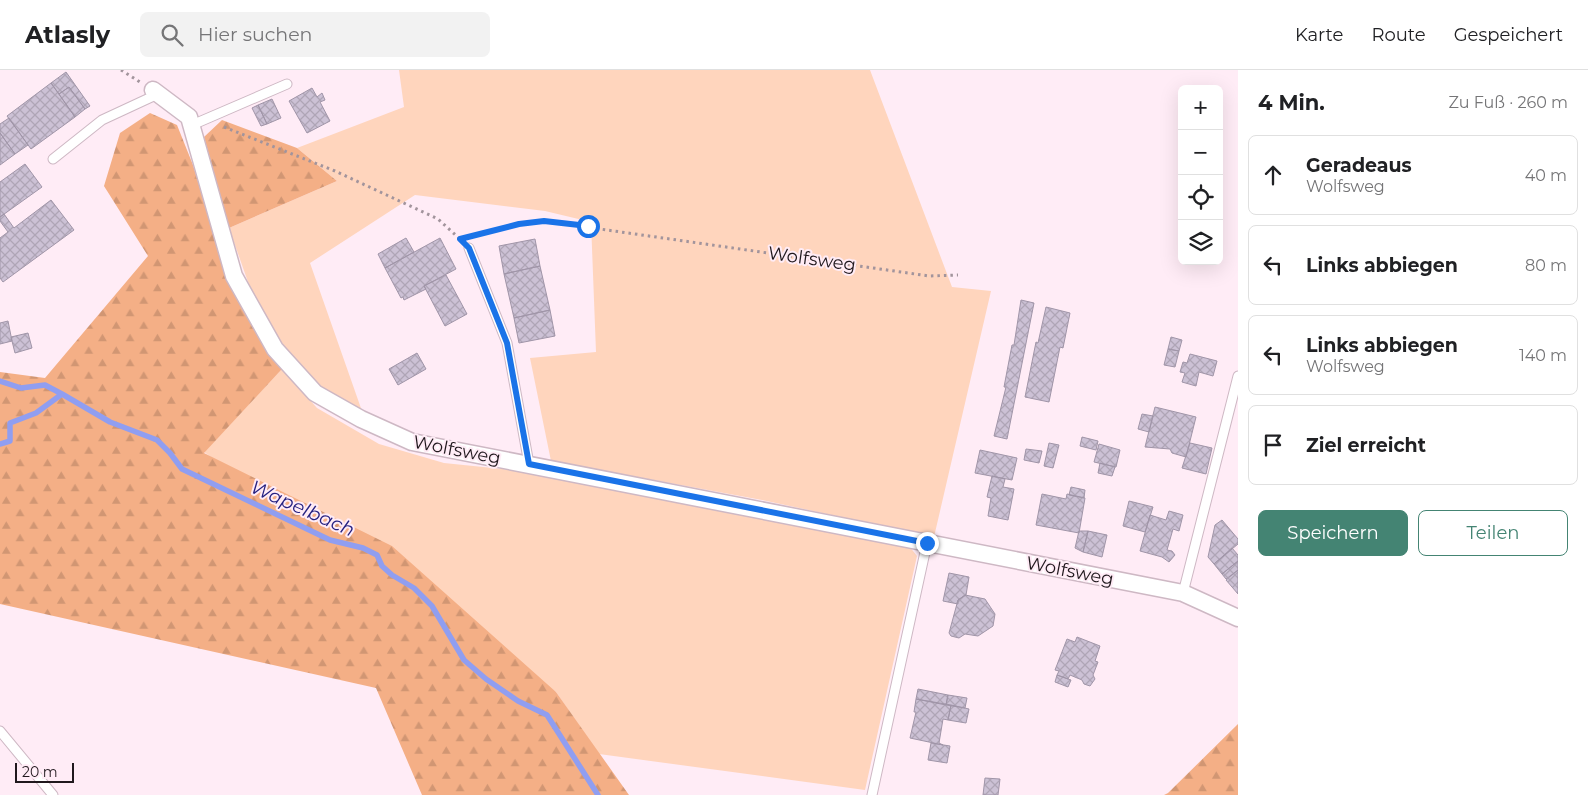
<!DOCTYPE html>
<html lang="de">
<head>
<meta charset="utf-8">
<style>
  body { margin:0; font-family:Montserrat,sans-serif; background:#f2f2f2; color:#202124 }
  .controls { position:absolute; right:15px; top:15px; display:grid; overflow:hidden; border-radius:8px; box-shadow:0 5px 20px #0002 }
  .controls button { width:45px; height:45px; display:grid; place-items:center; padding:0; border:0; border-bottom:1px solid #e0e0e0; background:#fff; color:#202124; font:25px sans-serif }
  .scale { position:absolute; left:15px; bottom:12px; width:59px; box-sizing:border-box; padding-left:5px; border:2px solid #20181d; border-top:0; font-size:14px; line-height:18px; white-space:nowrap; color:#20181d; -webkit-text-stroke:4px #ffecf6; paint-order:stroke }
  .stop { position:absolute; width:15px; height:15px; margin:-11px; border:4px solid #1a73e8; border-radius:50%; background:#fff }
  .stop.end { background:#1a73e8; border-color:#fff; box-shadow:0 1px 5px #0008 }
  .list { margin:0; padding:0; list-style:none }
  h2 { display:flex; justify-content:space-between; align-items:center; height:65px; margin:0; padding:0 20px; font-size:21px }
  h2 small { font-size:16px; font-weight:400; color:#757577 }
  .list li { display:grid; grid-template-columns:32px 1fr auto; gap:15px; align-items:center; box-sizing:border-box; height:80px; margin:0 10px 10px; padding:0 10px; border:1px solid #e0e0e0; border-radius:8px }
  .list b { display:block; font-size:19px; white-space:nowrap }
  .list p { margin:0; font-size:16px; white-space:nowrap; color:#757577 }
  .list em { font-size:16px; font-style:normal; color:#757577 }
  .actions { display:flex; gap:10px; padding:15px 20px }
  .actions a { flex:1; padding:11px 0; border:1px solid #448473; border-radius:8px; text-align:center; font-size:18px; color:#448473 }
  .actions .main { background:#448473; color:#fff }
  .icon { flex:none; width:28px; height:28px; fill:none; stroke:currentColor; stroke-width:2; stroke-linecap:round; stroke-linejoin:round }
  .map { position:relative; flex:none; width:1238px; height:725px; overflow:hidden }
  header { display:flex; align-items:center; gap:30px; box-sizing:border-box; height:70px; padding:0 25px; background:#fff; border-bottom:1px solid #e0e0e0 }
  header strong { font-size:24px }
  nav { display:flex; gap:28px; margin-inline-start:auto; font-size:18px }
  .search { width:350px; height:45px; background:#f2f2f2; display:flex; align-items:center; gap:12px; box-sizing:border-box; padding:0 18px; border-radius:8px; color:#757577; font-size:19px }
  main { display:flex }
  aside { flex:1; background:#fff }
  .map>svg:first-child { display:block }
  .green { fill:#ffd5bd }
  .forest { fill:url(#forest-firs) }
  .lines { fill:none; stroke-linecap:round; stroke-linejoin:round }
  .stream { stroke:#909ef1; stroke-width:5.5 }
  .building { fill:url(#building-cross-hatch); stroke:#a095a8 }
  .service-casing { stroke:#ceb8c4; stroke-width:11 }
  .minor-casing { stroke:#ceb8c4; stroke-width:19 }
  .path { stroke:#a2949c; stroke-width:3; stroke-dasharray:2.5 4; stroke-linecap:butt }
  .service { stroke:#fff; stroke-width:9 }
  .minor { stroke:#fff; stroke-width:16 }
  .route { stroke:#1a73e8; stroke-width:6 }
  .labels { text-anchor:middle; stroke-width:4; stroke-linejoin:round; paint-order:stroke }
  .street-label { font-size:18px; fill:#20181d; stroke:#ffecf6 }
  .water-label { font-size:19px; font-style:italic; fill:#262180; stroke:#ffecf6 }
</style>
</head>
<body>
<header>
<strong>Atlasly</strong>
<div class="search"><svg class="icon" aria-label="search" viewBox="0 0 24 24"><circle cx="10" cy="10" r="6"/><path d="M15 15l6 6"/></svg>Hier suchen</div>
<nav><a>Karte</a><a>Route</a><a>Gespeichert</a></nav>
</header>
<main>
<div class="map">
<svg width="1238" height="725" viewBox="0 0 1238 725">
  <defs>
    <pattern id="forest-firs" width="22" height="20" patternUnits="userSpaceOnUse" patternTransform="scale(1.25)"><rect width="22" height="20" fill="#f4af86"/><path d="M5 1l3.5 6h-7zM16 11l3.5 6h-7z" fill="#d19673"/></pattern>
    <pattern id="building-cross-hatch" width="8" height="8" patternUnits="userSpaceOnUse" patternTransform="scale(1.25)"><rect width="8" height="8" fill="#ccc1d5"/><path d="M0 0l8 8M0 8l8-8" fill="none" stroke="#afa5b6"/></pattern>
  </defs>
  <rect width="100%" height="100%" fill="#ffecf6"/>
  <!-- green -->
  <path class="green" d="M399,0h471l82,217 39,4 -57,246 -172,-37 -211,-39 -21,-103 66,-6 -5,-130 -46,-11 -130,-16 -105,68 53,151 -44,-28 -39,-45 -26,-42 -25,-71 108,-47 -40,-33 107,-41z
    M282,299l35,39 62,36 65,19 68,7 397,76 8,10 -52,234 -266,-36 -43,-62 -352,-240z"/>
  <!-- forest -->
  <path class="forest" d="M150,43l27,12 16,40 34,112 55,92 -78,84 188,93 164,146 73,103h-207l-46,-107 -376,-84v-232l45,6 103,-122 -44,-70 16,-53z
    M222,50l75,28 40,33 -108,47 -25,-91z
    M1238,654v71h-74l4,-2z"/>
  <g class="lines">
    <!-- stream -->
    <path class="stream" d="M0,311l21,7 24,-3 17,9
      M0,374l10,-3v-18l26,-10 26,-19 48,28 47,18 13,13 12,16 148,71 33,8 14,7 5,11 10,9 22,13 18,18 32,54 22,19 32,22 29,14 51,80"/>
  </g>
  <!-- building -->
  <path class="building" d="M66,2l24,34 -5,3 -16,-22 -10,7 -8,-11z
    M51,13l24,34 -44,32 -24,-33z
    M69,17l16,22 -10,8 -16,-23z
    M312,18l5,9 5,-4 3,7 -5,2 10,19 -23,12 -18,-32z
    M272,29l9,19 -14,6 -9,-19z
    M258,35l9,19 -6,2 -9,-18z
    M9,48l19,27 -13,9 -15,-21v-9z
    M0,63l15,21 -15,11z
    M25,94l17,23 -42,30v-35z
    M51,130l23,30 -71,52 -3,-4v-40l8,-6 -8,-11v-4l4,-3 10,14z
    M406,168l8,14 -29,16 -7,-14z
    M440,168l16,31 -32,17 2,3 -22,11 -1,-3 -2,1 -16,-30z
    M535,169l5,27 -36,8 -5,-28z
    M540,196l10,44 -36,8 -10,-44z
    M446,205l21,39 -22,12 -21,-40z
    M1021,230l13,3 -27,136 -13,-3 12,-49h-2l8,-42h2z
    M1046,237l24,6 -7,35 -3,-1 -11,55 -24,-5 11,-55 2,1z
    M550,240l5,26 -36,7 -5,-25z
    M8,251l4,20 -12,3v-21z
    M28,263l4,15 -17,5 -4,-16z
    M1171,267l11,3 -3,11 -11,-2z
    M1168,279l11,2 -4,16 -11,-2z
    M417,283l9,16 -28,16 -9,-16z
    M1190,284l27,7 -4,15 -14,-4 -3,14 -14,-4 3,-9 -5,-1 3,-10 4,1z
    M1155,337l41,10 -10,40 -14,-4 -2,-4 -25,-2z
    M1142,344l11,2 -4,16 -11,-3z
    M1082,367l16,4 -2,9 -16,-4z
    M1049,373l10,2 -6,23 -9,-2z
    M1190,373l22,5 -6,26 -24,-6z
    M1099,374l21,6 -4,17 -22,-5z
    M1026,379l16,2 -3,12 -15,-3z
    M980,380l37,8 -5,22 -37,-7z
    M1100,393l15,4 -3,9 -14,-3z
    M992,406l13,3 -2,8 11,2 -6,31 -20,-4 3,-18 -4,-1z
    M1071,417l14,3 -1,8 -15,-3z
    M1042,424l24,5 1,-5 18,4 -6,35 -43,-8z
    M1129,431l24,6 -8,25 -22,-6z
    M1169,441l14,4 -4,16 -6,-2 -6,21 5,1 3,4 -6,7 -7,-5 -22,-6 10,-36 16,5z
    M1222,450l16,19v5l-24,20 -6,-7 7,-32z
    M1079,461h9l-5,21 -8,-4z
    M1088,461l19,4 -5,22 -19,-5z
    M1232,478l6,7v6l-16,13 -8,-10z
    M1238,491v9l-12,9 -4,-5z
    M1238,500v24l-12,-14z
    M949,503l20,4 -3,18 -8,5v4l-15,-3z
    M965,525l20,4 10,15 -2,12 -15,10 -13,-2 -6,4 -8,-2 -2,-3 9,-33z
    M1077,567l23,9 -5,15 3,1 -5,13 2,4 -5,7 -6,-2 -2,-4 -12,-5 -2,4 -11,-4 2,-4 -4,-1 12,-31 8,3z
    M1057,605l14,5 -3,7 -13,-5z
    M918,619l30,6 -2,10 -30,-6z
    M948,625l19,3 -2,10 -19,-3z
    M916,629l35,6 -3,15 -5,-1 -4,24 4,2 -33,-7 6,-26h-2z
    M951,635l18,4 -3,14 -18,-3z
    M931,673l19,3 -3,17 -19,-3z
    M985,708l15,1 -2,16h-15z"/>
  <g class="lines">
    <!-- service casing -->
    <g class="service-casing">
      <path id="service" d="M192,55l95,-41
        M53,89l49,-39 56,-26
        M469,178l38,95 22,121
        M1183,523l55,-217
        M0,661l53,64
        M872,725l55,-252"/>
    </g>
    <!-- minor casing -->
    <g class="minor-casing">
      <path id="minor" d="M153,20l36,27 45,159 41,73 40,44 46,26 51,23 771,151 55,25"/>
    </g>
    <!-- path -->
    <path class="path" d="M121,0l19,12
      M224,57l111,44 103,48 23,21
      M475,165l44,-12 25,-2 385,55 29,-1"/>
    <!-- service -->
    <use href="#service" class="service"/>
    <!-- minor -->
    <use href="#minor" class="minor"/>
  </g>
  <g class="lines">
    <!-- route -->
    <path class="route" d="M588,156l-44,-5 -25,3 -59,15 9,9 38,95 22,121 398,79"/>
  </g>
  <g class="labels">
    <!-- street labels -->
    <g class="street-label">
      <text transform="translate(812 189) rotate(8)" y="6">Wolfsweg</text>
      <text transform="translate(457 380) rotate(11)" y="6">Wolfsweg</text>
      <text transform="translate(1070 501) rotate(11)" y="6">Wolfsweg</text>
    </g>
    <!-- water labels -->
    <g class="water-label">
      <text transform="translate(303 438) rotate(24)" y="7">Wapelbach</text>
    </g>
  </g>
</svg>
<div class="controls">
<button>+</button>
<button>−</button>
<button><svg class="icon" aria-label="locate" viewBox="0 0 24 24"><circle cx="12" cy="12" r="6"/><path d="M12 2v4M12 18v4M2 12h4M18 12h4"/></svg></button>
<button><svg class="icon" aria-label="layers" viewBox="0 0 24 24"><path d="M12 4l9 5-9 5-9-5zM3 14l9 5 9-5"/></svg></button>
</div>
<div class="scale">20 m</div>
<div class="stop" style="left:588px;top:156px"></div>
<div class="stop end" style="left:927px;top:473px"></div>
</div>
<aside>
<h2>4 Min.<small>Zu Fuß · 260 m</small></h2>
<ul class="list">
<li><svg class="icon" aria-label="ahead" viewBox="0 0 24 24"><path d="M12 20V5M6 11l6-6 6 6"/></svg><div><b>Geradeaus</b><p>Wolfsweg</p></div><em>40 m</em></li>
<li><svg class="icon" aria-label="left" viewBox="0 0 24 24"><path d="M17 20v-9H6M10 6l-5 5 5 5"/></svg><div><b>Links abbiegen</b></div><em>80 m</em></li>
<li><svg class="icon" aria-label="left" viewBox="0 0 24 24"><path d="M17 20v-9H6M10 6l-5 5 5 5"/></svg><div><b>Links abbiegen</b><p>Wolfsweg</p></div><em>140 m</em></li>
<li><svg class="icon" aria-label="arrive" viewBox="0 0 24 24"><path d="M6 21V4h12l-3 4 3 4H6"/></svg><div><b>Ziel erreicht</b></div></li>
</ul>
<div class="actions"><a class="main">Speichern</a><a>Teilen</a></div>
</aside>
</main>
</body>
</html>
